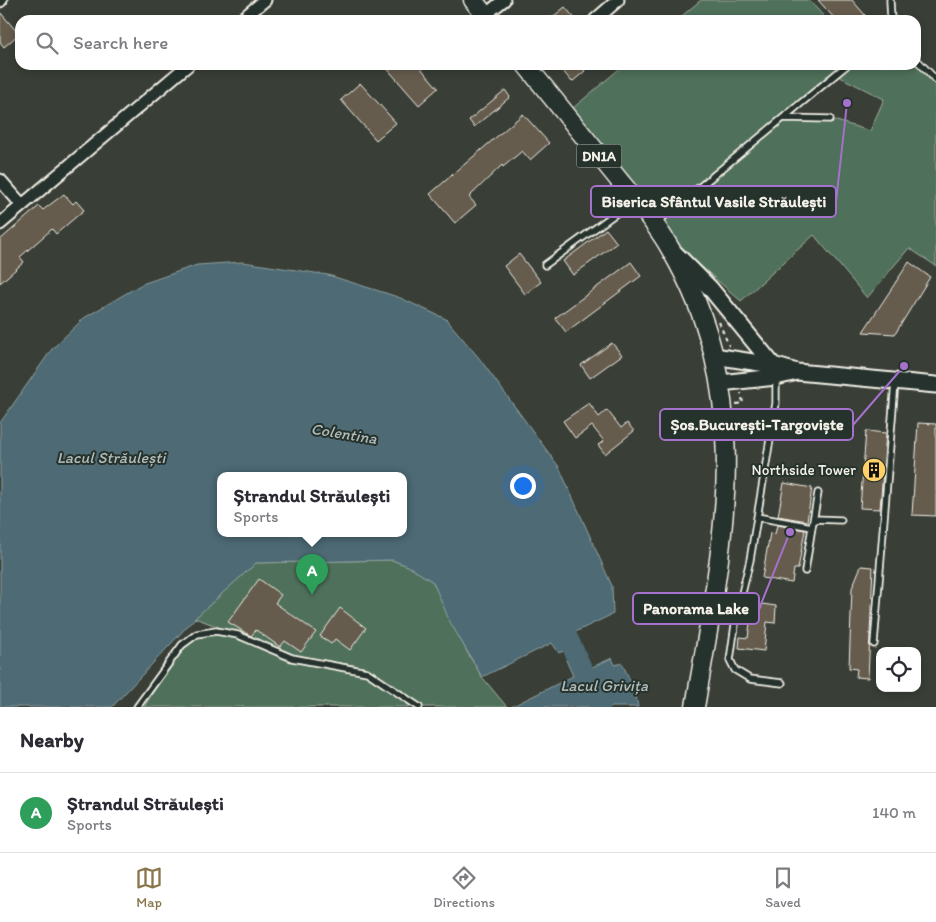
<!DOCTYPE html>
<html lang="en">
<head>
<meta charset="utf-8">
<style>
  body { margin:0; font-family:Itim,sans-serif; background:#f7f7f7; color:#2b2b33 }
  .controls { position:absolute; right:15px; bottom:15px; display:grid; overflow:hidden; border-radius:10px; box-shadow:0 2px 8px #0003 }
  .controls button { width:45px; height:45px; display:grid; place-items:center; padding:0; border:0; border-bottom:1px solid #e1e1e2; background:#fff; color:#2b2b33; font:25px sans-serif }
  .you { position:absolute; left:522px; top:485px; width:18px; height:18px; margin:-12px; border:4px solid #fff; border-radius:50%; background:#1a73e8; box-shadow:0 0 0 8px #1a73e833 }
  .badge { display:grid; place-items:center; width:32px; height:32px; border-radius:50%; background:#8a764a; color:#fff; font-size:16px; font-weight:700 }
  .pin { position:absolute; translate:-50% -41px; filter:drop-shadow(0 1px 2px #0008) }
  .pin::after { content:''; position:absolute; top:26px; width:18px; height:15px; background:inherit; clip-path:polygon(0 0,100% 0,50% 100%) }
  .popup { position:absolute; left:217px; top:472px; width:190px; height:65px; box-sizing:border-box; display:grid; place-content:center; border-radius:10px; background:#fff; filter:drop-shadow(0 1px 4px #0005); font-size:16px; white-space:nowrap; color:#7c7c81 }
  .popup b { font-size:19px; color:#2b2b33 }
  .popup::after { content:''; position:absolute; left:50%; top:100%; margin-left:-10px; border:10px solid transparent; border-top-color:#fff }
  .list { margin:0; padding:0; list-style:none }
  h2 { display:flex; justify-content:space-between; align-items:center; height:65px; margin:0; padding:0 20px; font-size:21px }
  h2 small { font-size:16px; font-weight:400; color:#7c7c81 }
  .list li { display:grid; grid-template-columns:32px 1fr auto; gap:15px; align-items:center; box-sizing:border-box; height:80px; padding:0 20px; border-top:1px solid #e1e1e2 }
  .list b { display:block; font-size:19px; white-space:nowrap }
  .list p { margin:0; font-size:16px; white-space:nowrap; color:#7c7c81 }
  .list em { font-size:16px; font-style:normal; color:#7c7c81 }
  .icon { flex:none; width:28px; height:28px; fill:none; stroke:currentColor; stroke-width:2; stroke-linecap:round; stroke-linejoin:round }
  .map { position:relative; flex:none; width:936px; height:707px; overflow:hidden }
  .search { position:absolute; background:#fff; box-shadow:0 2px 8px #0003; left:15px; right:15px; top:15px; height:55px; display:flex; align-items:center; gap:12px; box-sizing:border-box; padding:0 18px; border-radius:15px; color:#7c7c81; font-size:19px }
  .sheet { height:145px; background:#fff }
  nav { display:flex; justify-content:space-around; align-items:center; box-sizing:border-box; height:70px; border-top:1px solid #e1e1e2; background:#fff; font-size:14px; color:#7c7c81 }
  nav a { display:grid; justify-items:center; gap:2px }
  nav .on { color:#8a764a }
  .map>svg:first-child { display:block }
  .green { fill:#50705a; stroke:#a2b0a1 }
  .water { fill:#4e6b74; stroke:#90a1a2; fill-rule:evenodd }
  .lines { fill:none; stroke-linecap:round; stroke-linejoin:round }
  .river { stroke:#4e6b74; stroke-width:20 }
  .building { fill:#655c4e; stroke:#f4f1e8 }
  .lane-casing { stroke:#f4f1e8; stroke-width:9 }
  .street-casing { stroke:#f4f1e8; stroke-width:15 }
  .secondary-casing { stroke:#f4f1e8; stroke-width:19 }
  .primary-casing { stroke:#f4f1e8; stroke-width:21 }
  .path { stroke:#f4f1e8; stroke-width:2; stroke-dasharray:4 4; stroke-linecap:butt }
  .lane { stroke:#26332d; stroke-width:5.5 }
  .street { stroke:#26332d; stroke-width:11 }
  .secondary { stroke:#26332d; stroke-width:15 }
  .primary { stroke:#26332d; stroke-width:18 }
  .labels { text-anchor:middle; stroke-width:4; stroke-linejoin:round; paint-order:stroke }
  .shield { fill:#26332d; stroke:#b6b8b0; stroke-width:1 }
  .shield-label { font-size:14px; font-weight:bold; fill:#f4f1e8 }
  .poi-label { font-size:15px; fill:#f4f1e8; stroke:#26332d; text-anchor:end }
  .water-label { font-size:16px; font-style:italic; fill:#b2bbba; stroke:#26332d }
  .leader { fill:none; stroke:#a571cd; stroke-width:2 }
  .callout-dot { fill:#a571cd; stroke:#26332d; stroke-width:2 }
  .callout { fill:#26332d; stroke:#a571cd; stroke-width:2 }
  .callout-label { font-size:16px; text-anchor:middle; font-weight:bold; fill:#f4f1e8 }
</style>
</head>
<body>
<div class="map">
<svg width="936" height="707" viewBox="0 0 936 707">
  <rect width="100%" height="100%" fill="#393f37"/>
  <filter id="ink" filterUnits="userSpaceOnUse"><feTurbulence type="fractalNoise" baseFrequency=".02" numOctaves="2"/><feDisplacementMap in="SourceGraphic" scale="10" xChannelSelector="R" yChannelSelector="G"/><feConvolveMatrix kernelMatrix="1 2 1 2 8 2 1 2 1" color-interpolation-filters="sRGB"/></filter>
  <g filter="url(#ink)">
    <!-- green -->
    <path class="green" d="M701,0h108l18,20h-150z
      M916,58l20,22v186l-27,-18 -42,50 -53,-63 -73,66 -87,-76 -88,-111 58,-49h216l-55,52 45,2 40,12 14,-32 -48,-24 11,-10h69z
      M392,560l16,6 25,16 34,70 15,25 25,30h-86l-17,-15 -37,-22 -13,-5 -44,-6 -30,-7 2,2 85,18 52,35h-275l38,-62 15,-11 38,-1 -40,-15 61,-55z"/>
    <!-- water -->
    <path class="water" d="M243,262l85,13 70,22 48,22 33,39 80,109 53,119 1,28 -42,20 5,11 -17,8 -7,-10 -70,34 -32,-55 -17,-40 -25,-16 -16,-6 -136,3 -61,55 -83,89h-112v-284l52,-74 32,-31 58,-34 55,-19zM221,476h182v58h-182z
      M583,652l7,16 22,-10 3,7 7,-2 13,28 3,16h-127l62,-31 -7,-16z"/>
    <g class="lines">
      <!-- river -->
      <path class="river" d="M561,623l39,84"/>
    </g>
    <!-- building -->
    <path class="building" d="M818,0h34l13,15 -6,5h-23z
      M565,7l11,13h-27z
      M0,12l19,22 -15,13 -4,-5z
      M384,65h34l20,23 -19,17z
      M568,65h12l5,6 -13,11 -10,-12z
      M360,83l36,40 -20,17 -35,-40z
      M505,90l5,7 -36,30 -5,-7z
      M523,114l26,29 -19,17 -8,-9 -19,16 -1,-2 -33,32 7,8 -21,18 -25,-29z
      M64,194l9,10 3,-3 8,9 -28,24 -4,-5 -32,28 4,5 -24,21v-43l39,-34 4,4z
      M606,229l11,14 -44,32 -10,-14z
      M519,254l22,28 -16,12 -21,-28z
      M631,262l10,14 -75,56 -11,-14z
      M909,262l21,15 -35,57 -32,-2z
      M612,343l10,12 -32,23 -9,-13z
      M589,403l10,14 8,-7 14,18 6,-5 7,8 -29,23 -7,-9 6,-4 -12,-15 -17,12 -12,-17z
      M918,423l18,1v92l-24,-1z
      M866,431l20,2 -6,76 -20,-1z
      M784,483l28,5 -5,33 -29,-5z
      M777,525l28,5 -7,39h-4l-2,14 -30,-5 8,-45 5,1z
      M861,566l12,1 -5,111 -12,-1 1,-8 -8,-1 3,-80z
      M259,579l22,16 -6,8 41,29 -15,20 -16,-11 -5,6 -24,-17 -5,6 -23,-14z
      M762,604l14,2 -1,17 -8,-1 -3,29 -25,-3 1,-11 8,1 4,-30 9,1z
      M340,608l26,20 -16,22 -15,-11 -4,5 -11,-8z"/>
    <g class="lines">
      <!-- lane casing -->
      <g class="lane-casing">
        <path id="lane" d="M890,0l1,20
          M916,59l20,21
          M784,118l46,1
          M655,224l192,-159
          M545,265l89,-65
          M776,377v26l-26,157 -14,58 -6,42 5,10 15,9 32,4
          M757,517l55,10 -7,44
          M814,519l27,1
          M812,527l6,-34
          M874,644l21,-262
          M137,707l45,-62 15,-11 19,-3 22,4 54,23 75,14 52,35"/>
      </g>
      <!-- street casing -->
      <g class="street-casing">
        <path id="street" d="M0,1l1,-1
          M485,15l19,-15
          M241,20l24,-20
          M595,20l23,-20
          M0,180l22,25
          M0,224l188,-159"/>
      </g>
      <!-- secondary casing -->
      <g class="secondary-casing">
        <path id="secondary" d="M675,253l35,35 63,77
          M714,356l59,9 24,7 139,13
          M720,383l56,-6 21,-5"/>
      </g>
      <!-- primary casing -->
      <g class="primary-casing">
        <path id="primary" d="M473,0l16,20
          M526,65c31,38 62,77 93,115 18,22 38,45 52,70 87,150 51,296 24,457"/>
      </g>
      <!-- path -->
      <path class="path" d="M719,322l10,24
        M736,404l7,-1 -2,-10"/>
      <!-- lane -->
      <use href="#lane" class="lane"/>
      <!-- street -->
      <use href="#street" class="street"/>
      <!-- secondary -->
      <use href="#secondary" class="secondary"/>
      <!-- primary -->
      <use href="#primary" class="primary"/>
    </g>
  </g>
  <!-- icons -->
  <defs>
    <g id="building-disc" transform="scale(1.25)"><circle r="9.5" fill="#ffd166" stroke="#26332d"/><path d="M-4-6H4V6H1V3H-1V6H-4ZM-2.5-4.3h1.7v1.8h-1.7ZM.8-4.3h1.7v1.8H.8ZM-2.5-1h1.7V.8h-1.7ZM.8-1h1.7V.8H.8Z" fill="#111"/></g>
  </defs>
  <g fill-rule="evenodd">
    <use href="#building-disc" x="874" y="470"/>
  </g>
  <g class="labels">
    <!-- shield labels -->
    <rect class="shield" x="576.5" y="144.5" width="45" height="23" rx="4"/>
    <g class="shield-label">
      <text x="599" y="161">DN1A</text>
    </g>
    <!-- poi labels -->
    <g class="poi-label">
      <text x="856" y="475">Northside Tower</text>
    </g>
    <!-- water labels -->
    <g class="water-label">
      <text transform="translate(344 433) rotate(9)" y="6">Colentina</text>
      <text x="111" y="463">Lacul Străulești</text>
      <text x="604" y="691">Lacul Grivița</text>
    </g>
  </g>
  <!-- callouts -->
  <path class="leader" d="M847 103L836 202M904 366L853 425M790 532L759 609"/>
  <g class="callout-dot">
    <circle cx="847" cy="103" r="5"/>
    <circle cx="904" cy="366" r="5"/>
    <circle cx="790" cy="532" r="5"/>
  </g>
  <g class="callout">
    <rect x="591" y="186" width="245" height="31" rx="5"/>
    <rect x="660" y="409" width="193" height="31" rx="5"/>
    <rect x="633" y="593" width="126" height="31" rx="5"/>
  </g>
  <g class="callout-label">
    <text x="714" y="207">Biserica Sfântul Vasile Străulești</text>
    <text x="757" y="430">Șos.București-Targoviște</text>
    <text x="696" y="614">Panorama Lake</text>
  </g>
</svg>
<div class="controls">
<button><svg class="icon" aria-label="locate" viewBox="0 0 24 24"><circle cx="12" cy="12" r="6"/><path d="M12 2v4M12 18v4M2 12h4M18 12h4"/></svg></button>
</div>
<div class="you"></div>
<div class="pin badge" style="left:312px;top:595px;background:#2e9e5b">A</div>
<div class="popup"><b>Ștrandul Străulești</b>Sports</div>
<div class="search"><svg class="icon" aria-label="search" viewBox="0 0 24 24"><circle cx="10" cy="10" r="6"/><path d="M15 15l6 6"/></svg>Search here</div>
</div>
<section class="sheet">
<h2>Nearby<small></small></h2>
<ul class="list">
<li><span class="badge" style="background:#2e9e5b">A</span><div><b>Ștrandul Străulești</b><p>Sports</p></div><em>140 m</em></li>
</ul>
</section>
<nav>
<a class="on"><svg class="icon" aria-label="map" viewBox="0 0 24 24"><path d="M3 6l6-2 6 2 6-2v14l-6 2-6-2-6 2zM9 4v14M15 6v14"/></svg>Map</a>
<a><svg class="icon" aria-label="directions" viewBox="0 0 24 24"><path d="M12 3l9 9-9 9-9-9zM9 14v-3h6M13 9l2 2-2 2"/></svg>Directions</a>
<a><svg class="icon" aria-label="saved" viewBox="0 0 24 24"><path d="M7 4h10v16l-5-4-5 4z"/></svg>Saved</a>
</nav>
</body>
</html>
